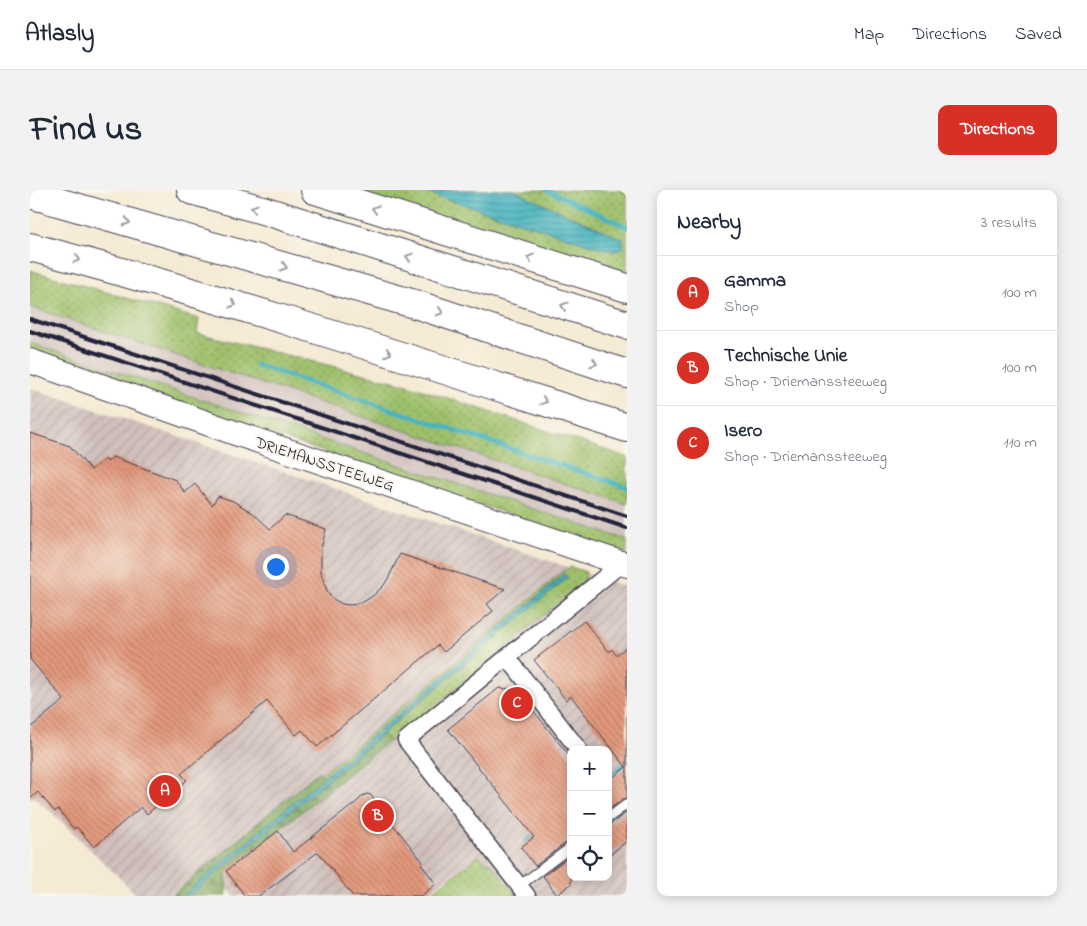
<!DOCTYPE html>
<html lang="en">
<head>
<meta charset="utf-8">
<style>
  body { margin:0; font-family:"Indie Flower",sans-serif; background:#f2f2f3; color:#1f2937 }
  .controls { position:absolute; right:15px; bottom:15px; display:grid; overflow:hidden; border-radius:10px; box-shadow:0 2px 12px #0003 }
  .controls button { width:45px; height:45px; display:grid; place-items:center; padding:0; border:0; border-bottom:1px solid #e0e1e3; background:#fff; color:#1f2937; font:25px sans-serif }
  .you { position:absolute; left:245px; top:376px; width:18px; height:18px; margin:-12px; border:4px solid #fff; border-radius:50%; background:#1a73e8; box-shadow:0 0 0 8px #1a73e833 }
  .badge { display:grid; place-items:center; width:32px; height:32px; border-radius:50%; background:#d93025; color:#fff; font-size:16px; font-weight:700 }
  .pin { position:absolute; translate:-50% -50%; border:2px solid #fff; box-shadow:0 1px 5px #0006 }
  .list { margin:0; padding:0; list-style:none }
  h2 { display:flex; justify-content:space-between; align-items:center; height:65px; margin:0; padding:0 20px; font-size:21px }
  h2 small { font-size:16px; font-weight:400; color:#747a83 }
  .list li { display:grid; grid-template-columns:32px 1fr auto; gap:15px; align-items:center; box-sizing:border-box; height:75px; padding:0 20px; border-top:1px solid #e0e1e3 }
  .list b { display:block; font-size:19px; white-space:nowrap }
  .list p { margin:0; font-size:16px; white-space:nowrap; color:#747a83 }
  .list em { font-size:16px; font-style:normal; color:#747a83 }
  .icon { flex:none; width:28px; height:28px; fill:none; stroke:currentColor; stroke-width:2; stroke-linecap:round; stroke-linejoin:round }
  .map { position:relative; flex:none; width:597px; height:706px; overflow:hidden; border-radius:10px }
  header { display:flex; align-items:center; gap:30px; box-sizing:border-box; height:70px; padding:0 25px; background:#fff; border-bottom:1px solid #e0e1e3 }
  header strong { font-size:24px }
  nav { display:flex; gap:28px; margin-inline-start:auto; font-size:18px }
  .intro { display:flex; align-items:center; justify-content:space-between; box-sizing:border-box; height:120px; padding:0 30px }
  h1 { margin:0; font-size:35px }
  .button { padding:12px 22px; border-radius:10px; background:#d93025; color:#fff; font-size:18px; font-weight:700 }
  main { display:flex; gap:30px; padding:0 30px }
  aside { flex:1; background:#fff; border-radius:10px; box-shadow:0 2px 12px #0003 }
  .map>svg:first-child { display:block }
  .industrial { fill:url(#industrial-furrows); fill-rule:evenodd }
  .railway { fill:#d0c0bc }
  .grass { fill:url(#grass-dots); stroke:#607152 }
  .forest { fill:url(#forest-firs); stroke:#50644c }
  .water { fill:url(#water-rules); stroke:#346a7d }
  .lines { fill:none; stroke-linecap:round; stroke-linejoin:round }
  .stream { stroke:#45b3bf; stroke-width:5 }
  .building { fill:url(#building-back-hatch) }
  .service-casing { stroke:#424052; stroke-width:11 }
  .minor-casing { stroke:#424052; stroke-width:19 }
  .secondary-casing { stroke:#424052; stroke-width:26 }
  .motorway-casing { stroke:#424052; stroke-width:30 }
  .service { stroke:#fff; stroke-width:9 }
  .minor { stroke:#fff; stroke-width:16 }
  .secondary { stroke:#fff; stroke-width:24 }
  .motorway { stroke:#fff; stroke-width:28 }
  .rail { stroke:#22223b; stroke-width:4 }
  .oneway { stroke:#9c9ca7 }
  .labels { text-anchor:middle; stroke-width:4; stroke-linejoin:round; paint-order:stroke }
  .street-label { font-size:16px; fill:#22223b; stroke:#fbf7ec }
</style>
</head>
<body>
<header>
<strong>Atlasly</strong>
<nav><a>Map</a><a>Directions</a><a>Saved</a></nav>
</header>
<div class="intro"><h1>Find us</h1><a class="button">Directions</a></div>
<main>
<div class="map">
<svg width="597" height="706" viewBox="0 0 597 706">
  <defs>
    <pattern id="industrial-furrows" width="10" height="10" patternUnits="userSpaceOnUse" patternTransform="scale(1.25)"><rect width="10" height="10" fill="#d0c0bc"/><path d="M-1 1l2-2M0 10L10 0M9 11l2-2" fill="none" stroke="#b2a5a2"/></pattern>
    <pattern id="grass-dots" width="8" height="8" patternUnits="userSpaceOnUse" patternTransform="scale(1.25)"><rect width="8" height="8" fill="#9ec06a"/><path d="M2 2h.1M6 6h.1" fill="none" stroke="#809c58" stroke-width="1.8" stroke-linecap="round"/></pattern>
    <pattern id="forest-firs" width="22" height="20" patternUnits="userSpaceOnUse" patternTransform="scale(1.25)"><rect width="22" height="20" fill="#7ea65e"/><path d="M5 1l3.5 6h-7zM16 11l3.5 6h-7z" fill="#67874f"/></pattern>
    <pattern id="water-rules" width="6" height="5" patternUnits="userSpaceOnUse" patternTransform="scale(1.25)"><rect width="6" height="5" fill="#45b3bf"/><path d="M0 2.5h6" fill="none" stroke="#39919c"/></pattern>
    <pattern id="building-back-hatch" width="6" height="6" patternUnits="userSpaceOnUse" patternTransform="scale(1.25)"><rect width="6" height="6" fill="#e3997c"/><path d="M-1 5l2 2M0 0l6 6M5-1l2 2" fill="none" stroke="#b87c67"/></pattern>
  </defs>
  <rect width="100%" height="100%" fill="#fbf7ec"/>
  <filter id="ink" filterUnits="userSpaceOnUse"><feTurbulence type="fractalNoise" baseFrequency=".02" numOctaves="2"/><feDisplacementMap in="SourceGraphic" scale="10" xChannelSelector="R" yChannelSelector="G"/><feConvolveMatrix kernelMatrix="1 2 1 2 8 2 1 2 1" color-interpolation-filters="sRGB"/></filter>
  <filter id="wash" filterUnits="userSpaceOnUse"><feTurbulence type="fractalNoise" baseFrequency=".0096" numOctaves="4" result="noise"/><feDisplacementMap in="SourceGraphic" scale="20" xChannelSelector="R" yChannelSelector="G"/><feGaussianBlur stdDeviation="1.12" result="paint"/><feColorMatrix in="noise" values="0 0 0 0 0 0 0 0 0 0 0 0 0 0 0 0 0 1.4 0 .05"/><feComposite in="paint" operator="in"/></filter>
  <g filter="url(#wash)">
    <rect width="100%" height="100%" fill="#f5ead3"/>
    <!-- industrial -->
    <path class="industrial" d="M0,198l244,80 353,119v309h-110l-26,-33 -6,-1 -6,-8 -55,42h-190l-26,-32 -38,32h-32l-78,-76 -30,-26zM541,560h37v127h-37z"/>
    <!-- railway -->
    <path class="railway" d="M0,117l597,197v36l-597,-197z"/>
    <!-- grass -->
    <path class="grass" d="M308,0h282l7,3v84z
      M0,80l169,49 -2,14 208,51 222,73v47l-597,-197z
      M0,153l597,197v14l-597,-201z
      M541,377l15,5 -2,10 -190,158h-3l-2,1 -7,-7 185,-156 -3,-4 -240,203 -2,-3 239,-201z
      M449,665l6,7 6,1 26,33h-90z"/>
    <!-- forest -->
    <path class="forest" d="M352,544l7,7 -111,90 -52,40 1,25h-38z
      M289,581l5,6 -141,119h-12z"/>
    <!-- water -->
    <path class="water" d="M388,0h95l110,49v9l-8,3 -11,-2z
      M535,384l2,4 -378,318h-6z"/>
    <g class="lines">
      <!-- stream -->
      <path class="stream" d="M517,0l80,37
        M226,175l371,122
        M578,587l19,-15
        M497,651l10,-8"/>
    </g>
    <g id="blocks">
      <!-- building -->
      <path class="building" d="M0,243l40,13 21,24 14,-11 2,3 6,-5 63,23 9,13 10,-9 17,21 6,-9 15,5 20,12 17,16 15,-14 41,14 -5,20v24l6,18 6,8 9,5 9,1 5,-1 9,-3 9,-6 10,-10 5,-8 11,-23 105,35 -18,15 6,7 -49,41 -6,-7 -121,102 -15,-17 -6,5 -29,-34 -86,73 6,6 -40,34 -6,-7 -47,40 -17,-20 -3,2 -16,-20 -3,3 -17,-20 -8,7v-71l34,-28 -34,-41z
        M554,431l25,31 3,-3 4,6 11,-8v151l-4,1 -15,11v-29l18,-14 -55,-71 -5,4 -32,-40z
        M469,498l18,2 54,68v83l-4,1 -32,24 -14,-19 13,-10 -86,-108z
        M337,604l4,1 5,8 47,59 -2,2 15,20 -15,12h-68l-35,-44 -59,44h-14l-19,-25 52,-40 15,21 66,-52 3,-4z
        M597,622v29l-19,15v-32l4,-1z
        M541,665v29l-14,11 -14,-19z"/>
    </g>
  </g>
  <g filter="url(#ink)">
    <use href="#blocks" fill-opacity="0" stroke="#424052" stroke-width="1"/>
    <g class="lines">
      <!-- service casing -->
      <g class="service-casing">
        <path id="service" d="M578,628l19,-14
          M489,696l52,-39"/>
      </g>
      <!-- minor casing -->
      <g class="minor-casing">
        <path id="minor" d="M478,468l71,92
          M497,706l-121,-156 216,-177"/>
      </g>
      <!-- secondary casing -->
      <g class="secondary-casing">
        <path id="secondary" d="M0,171l208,73 389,131"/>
      </g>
      <!-- motorway casing -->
      <g class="motorway-casing">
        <path id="motorway" d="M161,0l75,21 361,114
          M285,0l312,98
          M0,4l388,111 209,69
          M0,57c201,53 399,118 597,181"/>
      </g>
      <!-- service -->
      <use href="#service" class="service"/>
      <!-- minor -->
      <use href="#minor" class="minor"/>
      <!-- secondary -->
      <use href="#secondary" class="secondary"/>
      <!-- motorway -->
      <use href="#motorway" class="motorway"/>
      <!-- rail -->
      <path class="rail" d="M0,129l597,197
        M0,141l597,197"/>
    </g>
    <!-- one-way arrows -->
    <defs><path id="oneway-chevron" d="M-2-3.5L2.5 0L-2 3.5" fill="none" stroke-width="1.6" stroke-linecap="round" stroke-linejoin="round" transform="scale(1.25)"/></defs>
    <g class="oneway">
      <use href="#oneway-chevron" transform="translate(224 18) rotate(-164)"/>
      <use href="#oneway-chevron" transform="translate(345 19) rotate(-163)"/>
      <use href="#oneway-chevron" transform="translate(97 32) rotate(16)"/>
      <use href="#oneway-chevron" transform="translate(379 67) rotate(-162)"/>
      <use href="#oneway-chevron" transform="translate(500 68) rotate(-163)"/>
      <use href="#oneway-chevron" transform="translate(47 69) rotate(15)"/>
      <use href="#oneway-chevron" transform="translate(254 77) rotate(16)"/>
      <use href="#oneway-chevron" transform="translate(203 114) rotate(16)"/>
      <use href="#oneway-chevron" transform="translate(534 116) rotate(-162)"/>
      <use href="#oneway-chevron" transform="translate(410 122) rotate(18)"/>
      <use href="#oneway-chevron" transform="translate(358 163) rotate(17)"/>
      <use href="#oneway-chevron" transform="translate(564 173) rotate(18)"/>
      <use href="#oneway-chevron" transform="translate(514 211) rotate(18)"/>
    </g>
  </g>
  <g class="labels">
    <!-- street labels -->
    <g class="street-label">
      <text transform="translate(295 273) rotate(18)" y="6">DRIEMANSSTEEWEG</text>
    </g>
  </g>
</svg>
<div class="controls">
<button>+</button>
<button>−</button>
<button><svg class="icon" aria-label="locate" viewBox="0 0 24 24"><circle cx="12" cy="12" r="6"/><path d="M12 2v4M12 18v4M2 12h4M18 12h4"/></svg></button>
</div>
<div class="you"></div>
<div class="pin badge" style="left:135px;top:601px">A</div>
<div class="pin badge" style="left:348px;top:626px">B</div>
<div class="pin badge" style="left:487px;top:513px">C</div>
</div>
<aside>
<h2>Nearby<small>3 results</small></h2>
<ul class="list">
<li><span class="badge">A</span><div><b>Gamma</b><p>Shop</p></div><em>100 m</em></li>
<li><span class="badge">B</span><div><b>Technische Unie</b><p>Shop · Driemanssteeweg</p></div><em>100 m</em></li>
<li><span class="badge">C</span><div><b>Isero</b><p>Shop · Driemanssteeweg</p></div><em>110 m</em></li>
</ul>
</aside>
</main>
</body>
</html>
